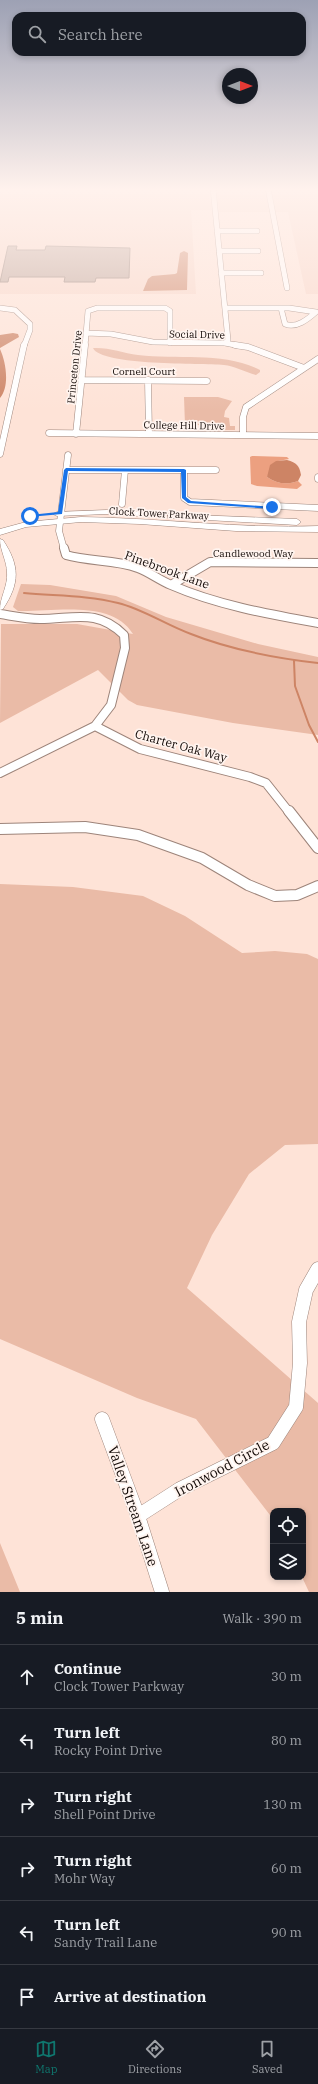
<!DOCTYPE html>
<html lang="en">
<head>
<meta charset="utf-8">
<style>
  body { margin:0; font-family:"IBM Plex Serif",serif; background:#242831; color:#f1f3f6 }
  .controls { position:absolute; right:12px; bottom:12px; display:grid; overflow:hidden; border-radius:8px; box-shadow:0 2px 6px #0003 }
  .controls button { width:36px; height:36px; display:grid; place-items:center; padding:0; border:0; border-bottom:1px solid #363941; background:#171b24; color:#f1f3f6; font:20px sans-serif }
  .compass { position:absolute; left:222px; top:68px; width:36px; height:36px; border-radius:50%; background:#171b24; box-shadow:0 2px 6px #0003; rotate:90deg }
  .stop { position:absolute; width:12px; height:12px; margin:-9px; border:3px solid #1a73e8; border-radius:50%; background:#fff }
  .stop.end { background:#1a73e8; border-color:#fff; box-shadow:0 1px 4px #0008 }
  .list { margin:0; padding:0; list-style:none }
  h2 { display:flex; justify-content:space-between; align-items:center; height:52px; margin:0; padding:0 16px; font-size:17px }
  h2 small { font-size:13px; font-weight:400; color:#9ea1a6 }
  .list li { display:grid; grid-template-columns:26px 1fr auto; gap:12px; align-items:center; box-sizing:border-box; height:64px; padding:0 16px; border-top:1px solid #363941 }
  .list b { display:block; font-size:15px; white-space:nowrap }
  .list p { margin:0; font-size:13px; white-space:nowrap; color:#9ea1a6 }
  .list em { font-size:13px; font-style:normal; color:#9ea1a6 }
  .icon { flex:none; width:22px; height:22px; fill:none; stroke:currentColor; stroke-width:2; stroke-linecap:round; stroke-linejoin:round }
  .map { position:relative; flex:none; width:318px; height:1592px; overflow:hidden }
  .search { position:absolute; background:#171b24; box-shadow:0 2px 6px #0003; left:12px; right:12px; top:12px; height:44px; display:flex; align-items:center; gap:10px; box-sizing:border-box; padding:0 14px; border-radius:12px; color:#9ea1a6; font-size:15px }
  .sheet { height:436px; background:#171b24 }
  nav { display:flex; justify-content:space-around; align-items:center; box-sizing:border-box; height:56px; border-top:1px solid #363941; background:#171b24; font-size:11px; color:#9ea1a6 }
  nav a { display:grid; justify-items:center; gap:2px }
  nav .on { color:#0f766e }
  .map>svg:first-child { display:block }
  .built { fill:#f8d5c7 }
  .green { fill:#eabba7 }
  .forest { fill:#eca080 }
  .water { fill:#cd8465 }
  .lines { fill:none; stroke-linecap:round; stroke-linejoin:round }
  .stream { stroke:#cd8465; stroke-width:2 }
  .building { fill:#bda398; stroke:#947c72 }
  .minor-far4-casing { stroke:#9d847a; stroke-width:6 }
  .minor-far3-casing { stroke:#9d847a; stroke-width:7 }
  .minor-far2-casing { stroke:#9d847a; stroke-width:10 }
  .minor-far1-casing { stroke:#9d847a; stroke-width:12 }
  .minor-casing { stroke:#9d847a; stroke-width:15 }
  .tertiary-casing { stroke:#9d847a; stroke-width:1 }
  .minor-far4 { stroke:#fff; stroke-width:5 }
  .minor-far3 { stroke:#fff; stroke-width:6 }
  .minor-far2 { stroke:#fff; stroke-width:8 }
  .minor-far1 { stroke:#fff; stroke-width:10 }
  .minor { stroke:#fff; stroke-width:14 }
  .tertiary { fill:#fff; fill-rule:evenodd }
  .route { fill:#1a73e8 }
  .labels { text-anchor:middle; stroke-width:3.5; stroke-linejoin:round; paint-order:stroke }
  .far-street-label { font-size:10px; fill:#120906; stroke:#fff4ef }
  .street-label { font-size:12px; fill:#120906; stroke:#fff4ef }
  .near-street-label { font-size:14px; fill:#120906; stroke:#fff4ef }
</style>
</head>
<body>
<div class="map">
<svg width="318" height="1592" viewBox="0 0 318 1592">
  <rect width="100%" height="100%" fill="#fee3d7"/>
  <!-- built -->
  <path class="built" d="M0,194h209l3,16h-21l5,84h-196z
    M318,194v100h-12l-18,-82h-69l-2,-17z"/>
  <!-- green -->
  <path class="green" d="M93,348c15,-1 30,5 45,7 40,5 85,-4 122,15v2l-4,3c-11,-3 -22,-9 -32,-10 -22,-2 -123,1 -131,-17z
    M184,397h34l14,4 -7,10 -1,6 5,1 1,8h5v4h-29l-1,-5h-20z
    M21,584l29,1 66,11 50,21 92,27 60,13v78l-85,-12 -96,-18 -9,-5 -30,-30 -98,53 1,-99h76l56,10c-21,-35 -80,-22 -115,-23l-5,-4z
    M0,884l73,3 70,9 42,20 57,37 33,-2 32,3 11,5v185l-33,1 -36,29 -37,61 -25,53 131,115v189h-9l-7,-15 1,-66h-30v8l-77,-100 -59,-21 -137,-59z
    M0,1543l20,49h-20z"/>
  <!-- forest -->
  <path class="forest" d="M252,456l35,1 2,2 -11,2 -11,16c10,7 20,8 31,4l4,4 -5,4 -40,-3 -6,-2 -1,-27z"/>
  <!-- water -->
  <path class="water" d="M184,251l4,2 -1,37 -44,1 5,-12 4,-3 23,-2 2,-1 3,-20z
    M13,333l5,1 1,3 -19,11v-13z
    M0,349c6,13 10,37 0,49z
    M287,460c10,3 12,5 14,15l-3,6c-11,4 -21,3 -31,-4l3,-12 6,-4z"/>
  <g class="lines">
    <!-- stream -->
    <path class="stream" d="M24,593c31,3 63,2 94,10 25,6 48,22 73,31 40,16 84,24 127,29
      M294,661l1,25 14,39 9,17"/>
  </g>
  <!-- building -->
  <path class="building" d="M8,246h9l-1,4h29l1,-4 84,2 -1,30h-33l-1,4h-31l1,-5h-56l-1,5h-8z"/>
  <g class="lines">
    <!-- minor-far4 casing -->
    <g class="minor-far4-casing">
      <path id="minor-far4" d="M213,188l15,152 -3,3
        M268,188l19,100
        M217,231h40
        M219,251h39
        M221,273h40
        M0,308l15,2 15,14v6l-6,16
        M225,308h64l27,4c-8,7 -20,17 -31,12l-4,-16
        M86,333l25,1 42,8 72,1 15,3
        M85,346l3,-35 9,-3h68l5,3v32"/>
    </g>
    <!-- minor-far3 casing -->
    <g class="minor-far3-casing">
      <path id="minor-far3" d="M235,345l13,2 56,21
        M81,380l126,1
        M148,380l1,54
        M49,433l269,3
        M76,434l9,-89
        M243,435v-18l3,-10 72,-48
        M0,454l24,-109
        M66,470h150
        M184,470v28l6,4 128,6
        M318,477v2
        M122,504l3,-34
        M64,549l-5,-18 9,-76"/>
    </g>
    <!-- minor-far2 casing -->
    <g class="minor-far2-casing">
      <path id="minor-far2" d="M64,548l2,7c23,7 49,4 72,13 11,4 21,12 33,17 46,20 97,29 147,38
        M171,585l39,-23 108,1
        M0,614c13,2 27,5 40,5 34,0 57,-11 84,16l1,13 -14,57 -16,21 45,23 110,28 16,6 23,29
        M0,773l95,-47"/>
    </g>
    <!-- minor-far1 casing -->
    <g class="minor-far1-casing">
      <path id="minor-far1" d="M289,811l29,37
        M0,829l85,-2 53,8 64,23 46,27 27,11 22,-1 21,-9"/>
    </g>
    <!-- minor casing -->
    <g class="minor-casing">
      <path id="minor" d="M102,1419l36,97 24,76
        M138,1516l42,-27 93,-46 23,-36 4,-44 -1,-41 7,-32 12,-21"/>
    </g>
    <!-- tertiary casing -->
    <g class="tertiary-casing">
      <path id="tertiary" d="M107,510l47,3 4,2 -4,2 -47,-3 -50,2 -4,-2 4,-2z
        M168,514l129,5 4,3 -4,3 -126,-7h-3z
        M81,517c80,1 158,12 237,9v6l-82,-1 -96,-7 -59,-2 -55,5 -26,8v-6l26,-7z
        M0,539l3,1c17,26 17,43 0,69l-3,1c0,-13 8,-24 7,-37 0,-12 -7,-22 -7,-34z"/>
    </g>
    <!-- minor-far4 -->
    <use href="#minor-far4" class="minor-far4"/>
    <!-- minor-far3 -->
    <use href="#minor-far3" class="minor-far3"/>
    <!-- minor-far2 -->
    <use href="#minor-far2" class="minor-far2"/>
    <!-- minor-far1 -->
    <use href="#minor-far1" class="minor-far1"/>
    <!-- minor -->
    <use href="#minor" class="minor"/>
    <!-- tertiary -->
    <use href="#tertiary" class="tertiary"/>
  </g>
  <!-- sky -->
  <linearGradient id="sky" x2="0" y2="1"><stop stop-color="#9da1b4"/><stop offset="0.46" stop-color="#fff2ed"/><stop offset="1" stop-color="#fff2ed" stop-opacity="0"/></linearGradient>
  <rect width="318" height="411" fill="url(#sky)"/>
  <!-- route -->
  <path class="route" d="M66,468l118,1 2,1v27l5,4 84,6 -3,2 -84,-6 -6,-5 -1,-26 -113,-1 -6,43 -33,3 1,-2 28,-3 6,-42z"/>
  <g class="labels">
    <!-- far-street labels -->
    <g class="far-street-label">
      <text transform="translate(197 334) rotate(1)" y="4">Social Drive</text>
      <text transform="translate(74 367) rotate(-84)" y="4">Princeton Drive</text>
      <text x="144" y="375">Cornell Court</text>
      <text transform="translate(184 425) rotate(1)" y="4">College Hill Drive</text>
      <text transform="translate(159 513) rotate(3)" y="4">Clock Tower Parkway</text>
      <text x="253" y="557">Candlewood Way</text>
    </g>
    <!-- street labels -->
    <g class="street-label">
      <text transform="translate(167 570) rotate(20)" y="4">Pinebrook Lane</text>
      <text transform="translate(181 746) rotate(15)" y="4">Charter Oak Way</text>
    </g>
    <!-- near-street labels -->
    <g class="near-street-label">
      <text transform="translate(222 1468) rotate(-28)" y="5">Ironwood Circle</text>
      <text transform="translate(133 1506) rotate(71)" y="5">Valley Stream Lane</text>
    </g>
  </g>
</svg>
<div class="controls">
<button><svg class="icon" aria-label="locate" viewBox="0 0 24 24"><circle cx="12" cy="12" r="6"/><path d="M12 2v4M12 18v4M2 12h4M18 12h4"/></svg></button>
<button><svg class="icon" aria-label="layers" viewBox="0 0 24 24"><path d="M12 4l9 5-9 5-9-5zM3 14l9 5 9-5"/></svg></button>
</div>
<svg class="compass" viewBox="-18 -18 36 36"><path d="M0-13l5 13h-10z" fill="#e53935"/><path d="M0 13l5-13h-10z" fill="#9ea1a6"/></svg>
<div class="stop" style="left:30px;top:516px"></div>
<div class="stop end" style="left:272px;top:507px"></div>
<div class="search"><svg class="icon" aria-label="search" viewBox="0 0 24 24"><circle cx="10" cy="10" r="6"/><path d="M15 15l6 6"/></svg>Search here</div>
</div>
<section class="sheet">
<h2>5 min<small>Walk · 390 m</small></h2>
<ul class="list">
<li><svg class="icon" aria-label="ahead" viewBox="0 0 24 24"><path d="M12 20V5M6 11l6-6 6 6"/></svg><div><b>Continue</b><p>Clock Tower Parkway</p></div><em>30 m</em></li>
<li><svg class="icon" aria-label="left" viewBox="0 0 24 24"><path d="M17 20v-9H6M10 6l-5 5 5 5"/></svg><div><b>Turn left</b><p>Rocky Point Drive</p></div><em>80 m</em></li>
<li><svg class="icon" aria-label="right" viewBox="0 0 24 24"><path d="M7 20v-9h11M14 6l5 5-5 5"/></svg><div><b>Turn right</b><p>Shell Point Drive</p></div><em>130 m</em></li>
<li><svg class="icon" aria-label="right" viewBox="0 0 24 24"><path d="M7 20v-9h11M14 6l5 5-5 5"/></svg><div><b>Turn right</b><p>Mohr Way</p></div><em>60 m</em></li>
<li><svg class="icon" aria-label="left" viewBox="0 0 24 24"><path d="M17 20v-9H6M10 6l-5 5 5 5"/></svg><div><b>Turn left</b><p>Sandy Trail Lane</p></div><em>90 m</em></li>
<li><svg class="icon" aria-label="arrive" viewBox="0 0 24 24"><path d="M6 21V4h12l-3 4 3 4H6"/></svg><div><b>Arrive at destination</b></div></li>
</ul>
</section>
<nav>
<a class="on"><svg class="icon" aria-label="map" viewBox="0 0 24 24"><path d="M3 6l6-2 6 2 6-2v14l-6 2-6-2-6 2zM9 4v14M15 6v14"/></svg>Map</a>
<a><svg class="icon" aria-label="directions" viewBox="0 0 24 24"><path d="M12 3l9 9-9 9-9-9zM9 14v-3h6M13 9l2 2-2 2"/></svg>Directions</a>
<a><svg class="icon" aria-label="saved" viewBox="0 0 24 24"><path d="M7 4h10v16l-5-4-5 4z"/></svg>Saved</a>
</nav>
</body>
</html>
